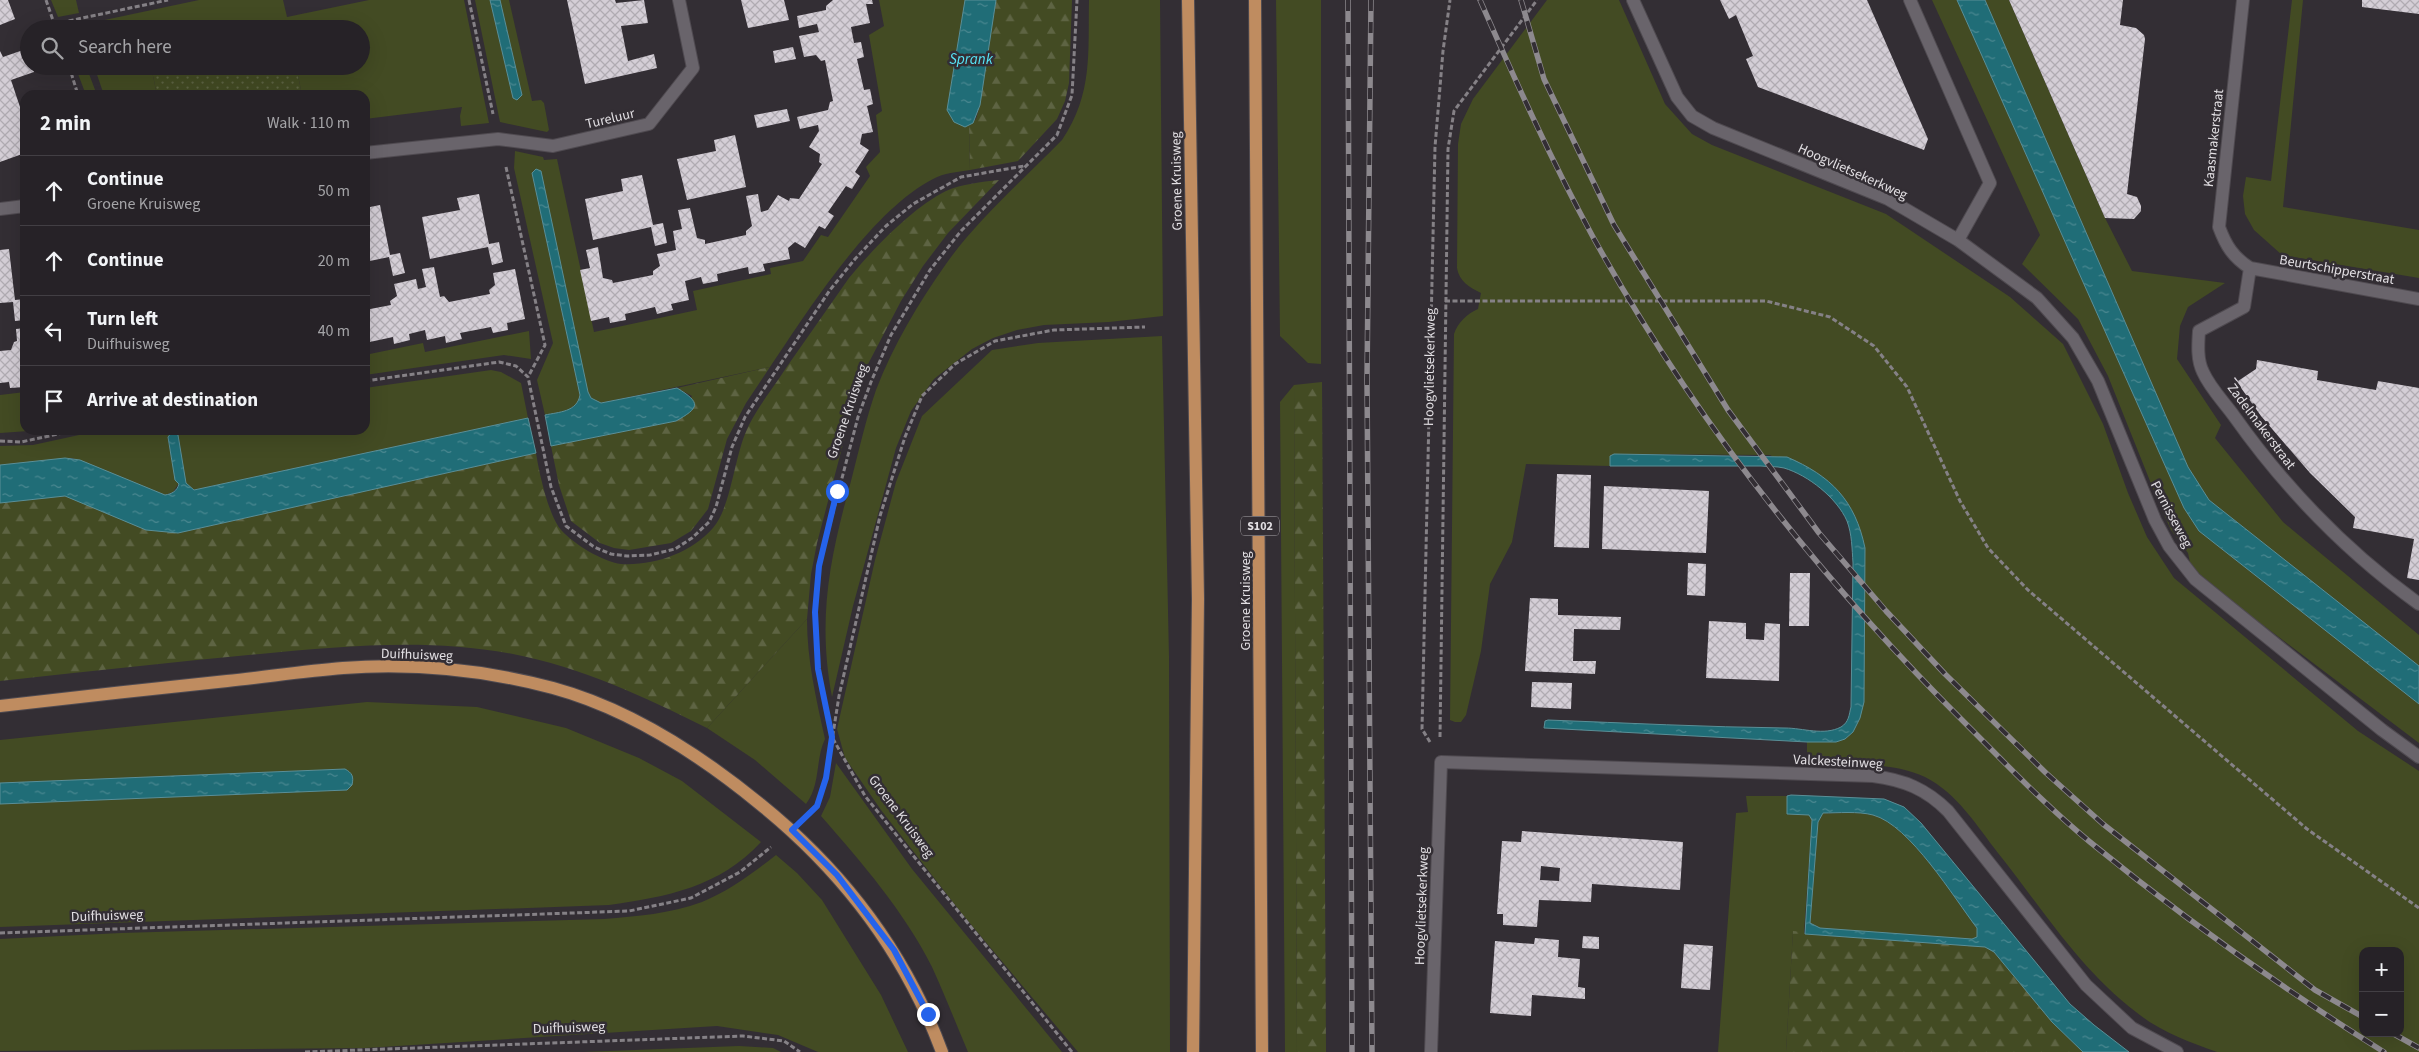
<!DOCTYPE html>
<html lang="en">
<head>
<meta charset="utf-8">
<style>
  body { margin:0; font-family:"Source Sans 3",sans-serif; background:#322f33; color:#f1f3f6 }
  .controls { position:absolute; right:15px; bottom:15px; display:grid; overflow:hidden; border-radius:10px; box-shadow:0 5px 20px #0002 }
  .controls button { width:45px; height:45px; display:grid; place-items:center; padding:0; border:0; border-bottom:1px solid #423f44; background:#262227; color:#f1f3f6; font:25px sans-serif }
  .stop { position:absolute; width:15px; height:15px; margin:-11px; border:4px solid #2563eb; border-radius:50%; background:#fff }
  .stop.end { background:#2563eb; border-color:#fff; box-shadow:0 1px 5px #0008 }
  .list { margin:0; padding:0; list-style:none }
  h2 { display:flex; justify-content:space-between; align-items:center; height:65px; margin:0; padding:0 20px; font-size:21px }
  h2 small { font-size:16px; font-weight:400; color:#a4a4a7 }
  .list li { display:grid; grid-template-columns:32px 1fr auto; gap:15px; align-items:center; box-sizing:border-box; height:70px; padding:0 20px; border-top:1px solid #423f44 }
  .list b { display:block; font-size:19px; white-space:nowrap }
  .list p { margin:0; font-size:16px; white-space:nowrap; color:#a4a4a7 }
  .list em { font-size:16px; font-style:normal; color:#a4a4a7 }
  .icon { flex:none; width:28px; height:28px; fill:none; stroke:currentColor; stroke-width:2; stroke-linecap:round; stroke-linejoin:round }
  .map { position:relative; flex:none; width:2419px; height:1052px; overflow:hidden }
  .search { position:absolute; background:#262227; box-shadow:0 5px 20px #0002; left:20px; top:20px; width:350px; height:55px; display:flex; align-items:center; gap:12px; box-sizing:border-box; padding:0 18px; border-radius:28px; color:#a4a4a7; font-size:19px }
  .panel { position:absolute; background:#262227; box-shadow:0 5px 20px #0002; left:20px; top:90px; width:350px; height:345px; border-radius:15px }
  .map>svg:first-child { display:block }
  .grass { fill:#434b23; fill-rule:evenodd }
  .forest { fill:url(#forest-firs) }
  .park { fill:url(#park-dots) }
  .water { fill:url(#water-ripples); stroke:#5a8f97; fill-rule:evenodd }
  .building { fill:url(#building-cross-hatch); fill-rule:evenodd }
  .lines { fill:none; stroke-linecap:round; stroke-linejoin:round }
  .minor-casing { stroke:#4f4a50; stroke-width:14 }
  .major-casing { stroke:#4f4a50; stroke-width:14 }
  .path { stroke:#858186; stroke-width:3; stroke-dasharray:5 2.5; stroke-linecap:butt }
  .minor { stroke:#69646b; stroke-width:12 }
  .major { stroke:#bf8c60; stroke-width:12 }
  .rail-casing { stroke:#8d898e; stroke-width:5.5 }
  .rail { stroke:#332e34; stroke-width:4; stroke-dasharray:11; stroke-linecap:butt }
  .route { stroke:#2563eb; stroke-width:6 }
  .labels { text-anchor:middle; stroke-width:5; stroke-linejoin:round; paint-order:stroke }
  .shield { fill:#332e34; stroke:#aeaaae; stroke-width:1 }
  .shield-label { font-size:12px; font-weight:bold; fill:#e2dfe3 }
  .street-label { font-size:14px; fill:#e2dfe3; stroke:#332e34 }
  .water-label { font-size:15px; font-style:italic; fill:#57e5f8; stroke:#332e34 }
</style>
</head>
<body>
<div class="map">
<svg width="2419" height="1052" viewBox="0 0 2419 1052">
  <defs>
    <pattern id="forest-firs" width="22" height="20" patternUnits="userSpaceOnUse" patternTransform="scale(1.25)"><rect width="22" height="20" fill="#434b23"/><path d="M5 1l3.5 6h-7zM16 11l3.5 6h-7z" fill="#5e6443"/></pattern>
    <pattern id="park-dots" width="8" height="8" patternUnits="userSpaceOnUse" patternTransform="scale(1.25)"><rect width="8" height="8" fill="#434b23"/><path d="M2 2h.1M6 6h.1" fill="none" stroke="#5e6443" stroke-width="1.8" stroke-linecap="round"/></pattern>
    <pattern id="water-ripples" width="26" height="14" patternUnits="userSpaceOnUse" patternTransform="scale(1.25)"><rect width="26" height="14" fill="#206d77"/><path d="M2 4q2-2 4 0t4 0M15 11q2-2 4 0t4 0" fill="none" stroke="#4b8891"/></pattern>
    <pattern id="building-cross-hatch" width="8" height="8" patternUnits="userSpaceOnUse" patternTransform="scale(1.25)"><rect width="8" height="8" fill="#d4ced6"/><path d="M0 0l8 8M0 8l8-8" fill="none" stroke="#b0abb2"/></pattern>
  </defs>
  <rect width="100%" height="100%" fill="#332e34"/>
  <!-- grass -->
  <path class="grass" d="M51,0h25l3,13 -21,4z
    M199,0h84l4,17 82,-17h95l25,123 -28,3 -1,-10 2,-9 -97,12v-24h-63l-6,-29h65v-37h-299z
    M475,0h15l23,98 9,-3 -22,-95h9l23,101 9,-1 3,3 5,27 -2,2 -47,-10z
    M879,0h86l-18,110 18,17 4,-2 1,45c-13,2 -26,3 -37,9 -62,32 -124,130 -163,188l-169,36 -9,-4 -4,-7 -54,-222 -2,3 48,222c-3,17 -21,17 -35,20l-8,-35 16,-37 -39,-175 1,-17 28,6 1,3 13,-1 37,173 103,-22 -4,-19 78,-17 -1,-6 33,-7 18,-26 7,2 42,-61 -4,-9 14,-15 -4,-37 6,-4 -13,-76 15,-9z
    M1089,0h71l3,316 -54,6 -65,3 -27,5 -24,8 -21,11 -38,30 -23,32 -15,37 -43,158 -21,91c-15,-79 -2,-140 19,-216 8,-31 15,-62 25,-91 17,-45 43,-88 70,-126 30,-43 79,-86 116,-124 31,-46 26,-87 27,-140z
    M1276,0h45v364l-13,-1 -28,-27z
    M1547,0h72l46,104 27,30 20,11 174,69 124,83 53,47 40,80 25,69 19,44 27,41 184,153 61,40v281h-202c-28,-10 -58,-21 -81,-40 -56,-42 -95,-105 -138,-159 -21,-27 -41,-60 -73,-76 -30,-15 -82,-13 -115,-15l-3,-4v-16h29l17,-10 12,-184 -17,-44 -78,-49 -156,-1 -4,2v10l-84,-2 -14,78 -22,42 -9,67 -15,64 -5,7h-6l-5,-2 4,-386c4,-12 13,-20 24,-25l3,-16c-12,-6 -22,-12 -24,-25l1,-124 3,-20 12,-25zM2363,951h37v82h-37z
    M1932,0h25l227,508 15,23 220,173v39l-172,-130 -56,-46 -3,-14 -17,-23 -11,-24 -52,-130 -30,-57 -56,-55 18,-29z
    M1985,0h24l96,218 27,53 93,12 -37,24 -8,19 -3,33 44,66 -6,13 68,84 136,113v31l-210,-166 -21,-33z
    M2292,0h11l-20,207 136,23v48l-137,-23 -28,-25 -9,-16 -2,-18 3,-19 25,4z
    M75,66h11l11,29h-11z
    M94,66h57l6,29h-53z
    M529,331l2,28 -27,-4 -139,20v-20l58,-12 2,9z
    M1162,336l7,320 1,396h-92l-115,-137 -82,-105 -36,-52 -8,-29 38,-169 21,-78 26,-66 70,-66 46,-7z
    M491,370l10,2 20,11 7,35 -334,72 -8,-7 -8,-48 -8,-1 -2,4 7,42 4,3 -6,9 -8,3 -93,-37 -72,7v-19l33,-1 69,-15h263v-42z
    M1294,385l3,667h-12l-5,-650z
    M25,392v38h18l-43,3v-38z
    M807,619c0,41 9,79 18,120 -10,21 -4,45 -19,65l-51,-44 -48,-32z
    M367,702l110,5 89,21 73,30 43,23 79,61c-41,45 -95,55 -152,63l-609,22v-123l347,-14 -2,-21 -345,14v-43z
    M836,763l76,106 150,183h-94c-12,-28 -23,-57 -36,-85 -28,-56 -70,-104 -111,-151l9,-19z
    M1746,796h41v18l22,1 3,5 -8,112h-11l-7,120h-68l18,-239 12,-1z
    M1823,813c16,1 35,-2 50,2 37,10 81,83 104,113v9l-5,2 -152,-11 -10,-5 8,-101z
    M776,855l21,18 25,27 59,95 27,57h-90l-40,-17 -61,-9 -352,22 -365,3v-112l121,-6 483,-14c33,-3 66,-5 98,-17 27,-11 51,-29 74,-47z
    M739,1046l34,2 8,4h-198z"/>
  <!-- forest -->
  <path class="forest" d="M996,0h76l-3,83 -4,18 -8,18 -39,42 -48,9 -1,-45 7,-6 4,-14z
    M999,180l-51,53 -25,33 -22,35 -34,65 -24,78 -26,99 -6,31 -4,45 -100,109c-62,-31 -126,-61 -194,-74 -85,-16 -169,-8 -253,0 -87,8 -173,18 -260,27v-178l65,-7 113,37 358,-80c3,19 13,65 26,78 12,13 41,31 59,33 33,2 70,-11 92,-36 19,-22 21,-74 36,-103 10,-20 25,-38 37,-57 21,-30 42,-60 63,-90 23,-28 64,-71 97,-87 16,-7 35,-9 53,-11z
    M770,367l-24,36 -19,36 -19,70 -17,22 -20,12 -42,7 -15,-2 -14,-5 -29,-22 -12,-36 -8,-39 125,-25 16,-25 -15,-8z
    M1322,382l4,670h-29l-3,-667z
    M1793,931l11,1 1,2 180,13 9,5 58,70 31,30h-297z"/>
  <!-- park -->
  <path class="park" d="M151,66h145l6,29h-145z"/>
  <!-- water -->
  <path class="water" d="M490,0h10l22,95 -5,5 -4,-2z
    M965,0h31l-16,105 -7,18 -8,4 -11,-5 -7,-12z
    M1957,0h28l203,467 21,33 210,166v38l-220,-173 -15,-23z
    M536,169l5,2 47,221 3,6 10,5 76,-15c25,15 22,20 -1,33l-125,25 -6,-31c14,-3 32,-3 35,-20l-48,-222z
    M528,418l8,35 -358,80 -32,-3 -81,-34 -65,7v-38l65,-7 15,2 85,35c7,-1 12,-4 14,-11l-4,-4 -7,-43 4,-5 6,3 8,48 8,7z
    M1614,454l173,3c44,19 68,43 78,91l-1,154 -4,16 -7,14 -8,7 -9,3h-29l-263,-14 1,-7 3,-1c79,3 158,7 237,8 18,0 39,8 56,-1 8,-5 8,-12 10,-20l2,-144c-1,-14 -1,-29 -6,-42 -10,-23 -39,-46 -63,-53 -8,-2 -16,-1 -23,-2h-151v-10z
    M345,769c7,4 9,7 7,16l-5,5 -347,14v-21z
    M1791,795l93,4 20,8 17,16 149,181 24,21 35,27h-46l-31,-30 -58,-70 -9,-5 -180,-13 7,-114 -3,-5 -22,-1v-18zM1823,813c15,0 35,-2 50,2 37,10 81,83 104,113v9l-5,2 -152,-11 -10,-5 8,-101z"/>
  <!-- building -->
  <path class="building" d="M0,0h8l7,19 -15,6z
    M567,0h48l1,3 28,-3 4,23 -27,3 7,35 26,-7 3,14 -72,16z
    M741,0h43l5,20 -41,8z
    M833,0h39l1,4h-7l4,19 -19,4 3,16 7,-1 3,15 -7,2 7,31 6,-1 3,15 -6,2 6,26 -11,2 -2,10 9,6 -14,22 5,4 -8,13 -6,-3 -18,26 6,4 -9,13 -6,-3 -14,22 -10,-6 -7,6 2,11 -27,5 2,7 -16,3 -1,-7 -31,7 1,7 -15,3 -2,-7 -16,4 4,19 -18,4 2,6 -16,4 -2,-7 -30,7 1,6 -16,3 -1,-6 -18,4 -11,-51 10,-2 -4,-18 12,-3 5,31 9,2 1,3 40,-8v-4l7,-5 -3,-12 19,-4 -3,-19 9,-2 -4,-19 12,-2 7,30 8,2v4l41,-9v-4l6,-5 -6,-30 12,-2 3,18 7,-2 10,-15 11,6 1,-3 9,1 23,-35 -3,-2 1,-8 -11,-7 10,-16 -1,-6 -18,4 -3,-12 31,-7 2,-8 3,-1 -8,-41 -4,1 -5,-6 -12,2 -5,-21 20,-4 -2,-8 -18,4 -2,-12 29,-6v-4z
    M1720,0h147l61,139 -4,11 -166,-63 -12,-28 7,-3 -17,-41 -7,4z
    M2009,0h114l-3,25 16,3 8,7 1,4 -18,155 10,3 4,9v5l-7,8 -29,-1z
    M2362,0h57v14l-57,-7z
    M793,47l3,12 -21,4 -2,-12z
    M26,49l3,17h3l2,6 -23,8 10,30 4,-1v44l-25,9v-111l3,6z
    M787,109l3,12 -33,7 -3,-13z
    M735,135l11,52 -59,13 -10,-41 39,-8 -2,-11z
    M642,175l11,50 10,-2 4,20 -12,3 -4,-19 -58,13 -8,-41 38,-8 -2,-12z
    M479,194l10,50 10,-2 4,20 -11,3 -4,-18 -58,12 -8,-42 38,-7 -3,-12z
    M380,205l10,50 10,-2 5,20 -12,3 -4,-19 -24,5v-54z
    M9,249l6,51 10,-1v21l-10,1 -2,-19 -13,1v-53z
    M434,267l6,30 4,-1 5,6 41,-8 -1,-4 6,-5 -2,-12 22,-4 10,50 -18,4 1,7 -15,3 -2,-6 -31,6 2,6 -16,4 -1,-7 -18,4 -2,-10 -16,4 1,6 -16,4 -1,-7 -28,6v-33l26,-5 -1,-4 7,-5 -3,-12 22,-5 2,10 8,-2 -4,-18z
    M25,328v59l-15,1 -1,-6 -9,1v-32l11,-1 3,-8 3,-1 -1,-12z
    M2257,360l61,11 -1,9 59,10 2,-9 41,7v192l-12,-2 7,-39 -61,-11 2,-11 -45,-44 -49,-57 -27,-38 1,-1 3,4 18,-12z
    M1557,474l34,1 -2,73 -35,-1z
    M1604,486l105,5 -3,62 -104,-4z
    M1688,563l18,1 -1,32 -18,-1z
    M1790,573h20l-1,53h-20z
    M1530,598l28,1v16l63,2 -1,13 -46,-1 -1,32h23l-1,13 -70,-3z
    M1709,621l37,2v16l18,1 1,-17 15,1 -1,57 -73,-3z
    M1532,682l40,1 -1,26 -40,-2z
    M1522,831l161,11 -3,48 -88,-6 -1,18 -52,-2 -2,27 -34,-2v-11h-6l5,-73 19,1zM1541,866l19,2 -1,13 -19,-1z
    M1583,936l16,1v12l-17,-1z
    M1535,938l24,2 -1,17 22,2 -2,28 7,1v11l-53,-4 -1,21 -41,-3 5,-72 39,3z
    M1684,944l29,2 -3,44 -29,-2z"/>
  <g class="lines">
    <!-- minor casing -->
    <g class="minor-casing">
      <path id="minor" d="M1633,0l44,97 15,19 21,12 175,71 70,41 79,58 36,40 25,43 57,139 14,26 26,33 187,151 37,27
        M1910,0l80,183 -32,57
        M2243,0l-24,227c7,19 14,30 31,41l169,31
        M365,153l133,-14 55,7 96,-22 44,-56 -14,-68
        M0,209l25,-3
        M2250,268l-6,39 -45,24c-1,14 -2,29 4,41 7,16 21,30 31,44 51,72 113,136 185,188
        M1431,1052l10,-290 432,14c31,4 53,13 75,35l138,174 46,43 45,24"/>
    </g>
    <!-- major casing -->
    <g class="major-casing">
      <path id="major" d="M1188,0l10,599 -5,453
        M1255,0l7,1052
        M0,706c76,-9 151,-17 227,-25 39,-4 77,-10 116,-13 70,-5 142,2 210,20 77,21 146,66 207,116 83,67 145,148 182,248"/>
    </g>
    <!-- path -->
    <path class="path" d="M46,0l10,29
      M469,0l24,114
      M54,24l114,-24
      M69,66l9,29
      M506,167l39,178 -17,32
      M1445,301h321l64,16 44,29 33,41 53,114 28,47 40,42 279,239 112,79
      M365,381l134,-19 17,4 12,11 23,110 15,39 28,21 17,7 16,2 23,-1 25,-6 17,-11 17,-16 7,-15 16,-60 13,-30 85,-127 25,-31 31,-33 27,-22 48,-27 63,-11
      M0,441l21,1 56,-12
      M1440,737l8,-588 6,-38 83,-111
      M1430,742l-8,-13 13,-582 8,-96 7,-51
      M809,813l8,-7 9,-28 13,-82 41,-180 25,-79 17,-41 33,-32 40,-23 59,-11 91,-3
      M0,933l629,-22 62,-13 49,-26 31,-25
      M305,1052l438,-16 41,5 16,11
      M1072,1052l-207,-256 -33,-59 -14,-68 -3,-57 4,-46 39,-149 13,-35 20,-47 39,-65 31,-39 96,-96 15,-40 5,-95"/>
    <!-- minor -->
    <use href="#minor" class="minor"/>
    <!-- major -->
    <use href="#major" class="major"/>
    <!-- rail casing -->
    <g class="rail-casing">
      <path id="rail" d="M1348,0l4,1052
        M1371,0l-4,380 5,672
        M1480,0c35,80 71,160 113,237 100,181 228,343 374,488 40,40 79,81 123,117 93,76 192,146 294,210
        M1521,0l23,79 70,146 114,185 91,123 67,78 59,63 101,99 57,51 212,166 48,27
        M2392,1033l27,15"/>
    </g>
    <!-- rail -->
    <use href="#rail" class="rail"/>
  </g>
  <g class="lines">
    <!-- route -->
    <path class="route" d="M837,491l-18,75 -4,46 3,57 14,68 -6,41 -9,28 -25,24 45,45 57,75 34,64"/>
  </g>
  <g class="labels">
    <!-- shield labels -->
    <rect class="shield" x="1241" y="516.5" width="38" height="19" rx="4"/>
    <g class="shield-label">
      <text x="1260" y="530">S102</text>
    </g>
    <!-- street labels -->
    <g class="street-label">
      <text transform="translate(610 118) rotate(-13)" y="5">Tureluur</text>
      <text transform="translate(2213 138) rotate(-84)" y="5">Kaasmakerstraat</text>
      <text transform="translate(1853 171) rotate(24)" y="5">Hoogvlietsekerkweg</text>
      <text transform="translate(1176 181) rotate(-91)" y="5">Groene Kruisweg</text>
      <text transform="translate(2337 269) rotate(10)" y="5">Beurtschipperstraat</text>
      <text transform="translate(1429 367) rotate(-89)" y="5">Hoogvlietsekerkweg</text>
      <text transform="translate(847 411) rotate(-71)" y="5">Groene Kruisweg</text>
      <text transform="translate(2262 426) rotate(53)" y="5">Zadelmakerstraat</text>
      <text transform="translate(2172 514) rotate(62)" y="5">Pernisseweg</text>
      <text transform="translate(1245 601) rotate(-90)" y="5">Groene Kruisweg</text>
      <text transform="translate(417 654) rotate(2)" y="5">Duifhuisweg</text>
      <text transform="translate(1838 761) rotate(3)" y="5">Valckesteinweg</text>
      <text transform="translate(902 816) rotate(53)" y="5">Groene Kruisweg</text>
      <text transform="translate(1421 906) rotate(-88)" y="5">Hoogvlietsekerkweg</text>
      <text transform="translate(107 915) rotate(-2)" y="5">Duifhuisweg</text>
      <text transform="translate(569 1027) rotate(-2)" y="5">Duifhuisweg</text>
    </g>
    <!-- water labels -->
    <g class="water-label">
      <text x="971" y="64">Sprank</text>
    </g>
  </g>
</svg>
<div class="controls">
<button>+</button>
<button>−</button>
</div>
<div class="stop" style="left:837px;top:491px"></div>
<div class="stop end" style="left:928px;top:1014px"></div>
<div class="search"><svg class="icon" aria-label="search" viewBox="0 0 24 24"><circle cx="10" cy="10" r="6"/><path d="M15 15l6 6"/></svg>Search here</div>
<section class="panel">
<h2>2 min<small>Walk · 110 m</small></h2>
<ul class="list">
<li><svg class="icon" aria-label="ahead" viewBox="0 0 24 24"><path d="M12 20V5M6 11l6-6 6 6"/></svg><div><b>Continue</b><p>Groene Kruisweg</p></div><em>50 m</em></li>
<li><svg class="icon" aria-label="ahead" viewBox="0 0 24 24"><path d="M12 20V5M6 11l6-6 6 6"/></svg><div><b>Continue</b></div><em>20 m</em></li>
<li><svg class="icon" aria-label="left" viewBox="0 0 24 24"><path d="M17 20v-9H6M10 6l-5 5 5 5"/></svg><div><b>Turn left</b><p>Duifhuisweg</p></div><em>40 m</em></li>
<li><svg class="icon" aria-label="arrive" viewBox="0 0 24 24"><path d="M6 21V4h12l-3 4 3 4H6"/></svg><div><b>Arrive at destination</b></div></li>
</ul>
</section>
</div>
</body>
</html>
